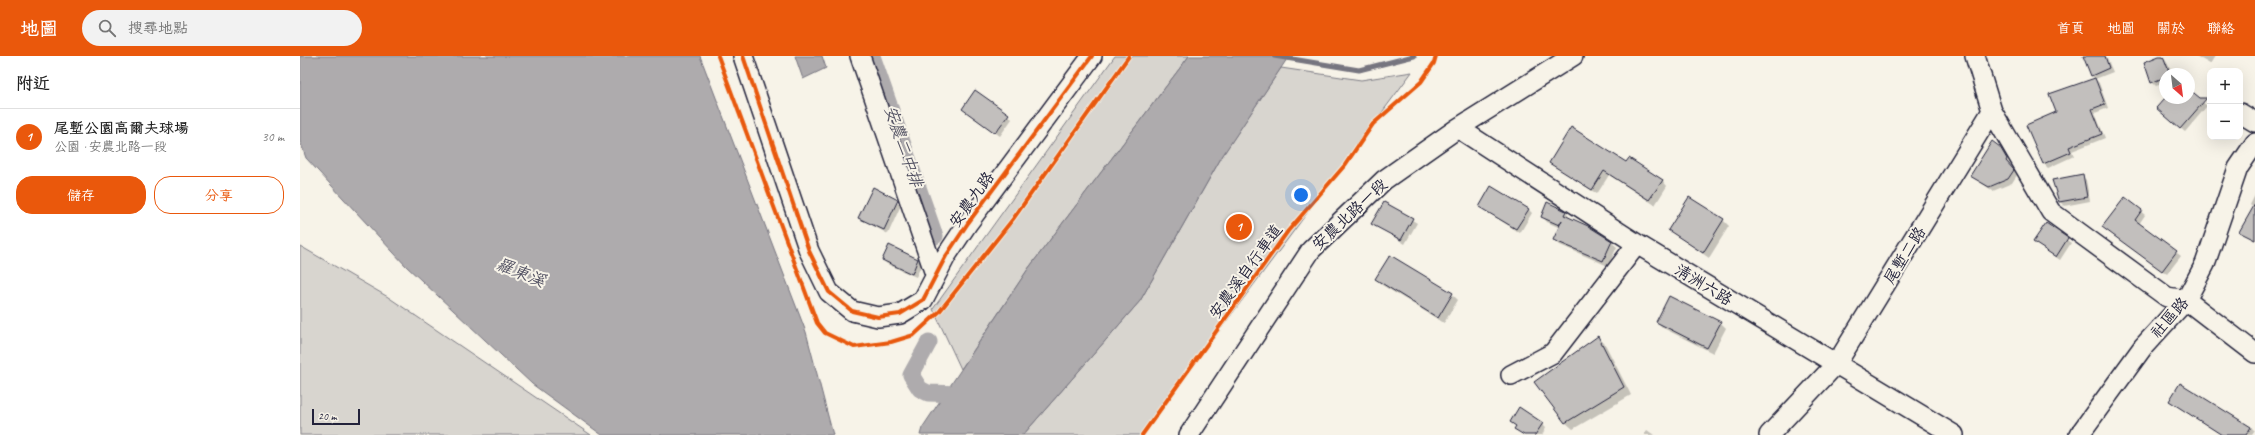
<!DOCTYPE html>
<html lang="zh-TW">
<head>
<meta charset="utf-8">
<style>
  body { margin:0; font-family:Caveat,"LXGW WenKai TC",sans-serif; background:#f2f2f2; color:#222 }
  .controls { position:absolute; right:12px; top:12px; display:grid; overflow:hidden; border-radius:8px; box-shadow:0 4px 16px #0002 }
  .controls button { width:36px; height:36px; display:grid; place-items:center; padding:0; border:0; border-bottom:1px solid #e0e0e0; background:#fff; color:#222; font:20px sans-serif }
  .compass { position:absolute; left:1859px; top:12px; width:36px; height:36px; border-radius:50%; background:#fff; box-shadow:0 4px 16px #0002; rotate:152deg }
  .scale { position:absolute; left:12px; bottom:10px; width:48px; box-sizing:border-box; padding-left:4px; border:2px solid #22223b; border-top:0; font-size:11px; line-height:14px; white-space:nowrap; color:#22223b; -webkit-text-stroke:3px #f7f3e8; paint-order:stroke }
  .you { position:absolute; left:1001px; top:139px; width:14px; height:14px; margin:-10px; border:3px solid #fff; border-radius:50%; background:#1a73e8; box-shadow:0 0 0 6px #1a73e833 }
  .badge { display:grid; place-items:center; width:26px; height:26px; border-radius:50%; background:#ea580c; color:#fff; font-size:13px; font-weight:700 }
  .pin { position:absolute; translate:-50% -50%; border:2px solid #fff; box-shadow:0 1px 4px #0006 }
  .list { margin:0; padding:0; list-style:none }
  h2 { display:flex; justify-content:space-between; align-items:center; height:52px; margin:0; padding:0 16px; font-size:17px }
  h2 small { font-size:13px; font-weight:400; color:#767676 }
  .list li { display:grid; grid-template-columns:26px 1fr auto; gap:12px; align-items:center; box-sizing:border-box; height:56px; padding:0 16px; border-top:1px solid #e0e0e0 }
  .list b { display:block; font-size:15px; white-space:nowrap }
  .list p { margin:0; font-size:13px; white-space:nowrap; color:#767676 }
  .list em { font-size:13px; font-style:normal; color:#767676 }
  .actions { display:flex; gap:8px; padding:12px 16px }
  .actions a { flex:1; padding:9px 0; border:1px solid #ea580c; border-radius:16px; text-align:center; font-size:14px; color:#ea580c }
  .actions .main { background:#ea580c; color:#fff }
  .icon { flex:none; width:22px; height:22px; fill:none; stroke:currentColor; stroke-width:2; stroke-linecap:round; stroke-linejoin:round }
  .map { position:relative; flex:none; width:1955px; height:379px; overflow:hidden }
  header { display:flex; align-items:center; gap:24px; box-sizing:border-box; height:56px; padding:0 20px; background:#ea580c; color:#fff }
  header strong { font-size:19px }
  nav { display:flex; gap:22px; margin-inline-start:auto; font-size:14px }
  .search { width:280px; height:36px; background:#f2f2f2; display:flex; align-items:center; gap:10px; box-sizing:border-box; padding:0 14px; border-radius:22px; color:#767676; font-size:15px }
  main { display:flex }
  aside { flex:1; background:#fff }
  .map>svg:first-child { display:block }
  .green { fill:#d8d5cf; stroke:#7d7c85 }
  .water { fill:#aeabad; stroke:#76747f }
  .shadow { fill:#0003 }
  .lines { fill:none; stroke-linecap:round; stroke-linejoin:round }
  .stream { stroke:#76747f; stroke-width:5 }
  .canal { stroke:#aeabad; stroke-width:17 }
  .building { fill:#c2bfbd; stroke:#22223b }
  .minor-casing { stroke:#22223b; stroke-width:22 }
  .minor { stroke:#f7f3e8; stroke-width:19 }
  .cycleway-casing { stroke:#f7f3e8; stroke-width:6 }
  .cycleway { stroke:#e8590c; stroke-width:4 }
  .labels { text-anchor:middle; stroke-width:4; stroke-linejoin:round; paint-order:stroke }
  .street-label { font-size:16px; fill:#22223b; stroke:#f7f3e8 }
  .water-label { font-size:17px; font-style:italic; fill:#535263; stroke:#f7f3e8 }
</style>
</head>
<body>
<header>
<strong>地圖</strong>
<div class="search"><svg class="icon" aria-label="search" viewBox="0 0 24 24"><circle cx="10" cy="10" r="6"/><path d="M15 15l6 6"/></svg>搜尋地點</div>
<nav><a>首頁</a><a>地圖</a><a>關於</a><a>聯絡</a></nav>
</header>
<main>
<aside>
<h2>附近<small></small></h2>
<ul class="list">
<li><span class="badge">1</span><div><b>尾塹公園高爾夫球場</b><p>公園 · 安農北路一段</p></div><em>30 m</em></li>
</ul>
<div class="actions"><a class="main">儲存</a><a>分享</a></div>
</aside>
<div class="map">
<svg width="1955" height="379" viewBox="0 0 1955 379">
  <rect width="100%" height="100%" fill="#f7f3e8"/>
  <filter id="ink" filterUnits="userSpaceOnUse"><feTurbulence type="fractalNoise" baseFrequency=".025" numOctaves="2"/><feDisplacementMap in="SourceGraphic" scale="8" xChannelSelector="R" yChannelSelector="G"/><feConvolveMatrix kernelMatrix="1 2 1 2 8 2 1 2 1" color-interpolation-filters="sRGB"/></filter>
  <g filter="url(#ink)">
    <!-- green -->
    <path class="green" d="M815,0h74l-161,213 -67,100 -28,-60z
      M981,12l80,12 51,-8 -270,363h-119l117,-134 84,-148z
      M0,190l88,51 203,138h-291z"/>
    <!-- water -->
    <path class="water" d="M0,0h400l106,276 27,103h-231l-70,-51 -126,-118 -100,-108 -6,-17z
      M495,0h27l4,12 -23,11z
      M889,0h100l-68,102 -81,143 -117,134h-103l2,-7 106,-159z"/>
    <!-- shadow -->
    <path class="shadow" d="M1784,0h22l7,16 -18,7 -4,-4z
      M1862,0l4,4 6,14h-7v9l-9,3 -4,-4z
      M1896,0h19l-5,8z
      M1795,23l4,4 9,25 -13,5 10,25 -33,13 2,5 -26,12 -4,-4 13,-51z
      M1889,34l18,16 -22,26 -24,-20 5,-14h23z
      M663,53l45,6 4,4 -12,17z
      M1699,91l18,28 -5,8 -19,8 -22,-15z
      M1250,107l76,1 36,16 5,6 -12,19 -46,-30 -12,19z
      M1782,120l4,4 4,21 -26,5 -4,-4z
      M573,133l28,16 -13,29 -29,-16z
      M1955,139v46l-14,-9 13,-24 -4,-3z
      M1825,142l20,17 -6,9 42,32 -14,18 -64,-47z
      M1085,147l32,20 -12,21 -32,-21z
      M1248,148l18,8 4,7 41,23 6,5 -9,19 -48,-21 -6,-5 6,-12 -13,-6 -5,-6z
      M1180,151l48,2 4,4 -12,20z
      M1423,164l6,6 -20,32 -40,-28z
      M1746,169l25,18 -11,17 -26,-18z
      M583,204h35l4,4 -6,13 -29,-13z
      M1076,223l76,15 6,6 -14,23 -62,-38z
      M1357,266h63l6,6 -13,25 -50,-25z
      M1298,281l7,7 26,51 -58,34 -8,-7z
      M1880,328l71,43 4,4 -3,4h-30l-48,-31 -4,-3z
      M1211,366l32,2 3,3 -4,8h-13z
      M1347,374l7,5h-10z"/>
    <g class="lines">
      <!-- stream -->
      <path class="stream" d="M974,0l85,14 55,-14"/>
      <!-- canal -->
      <path class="canal" d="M572,0l63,180
        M629,286l-18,33 9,14 8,4 35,1 3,2"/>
    </g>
    <!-- building -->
    <path class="building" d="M1783,0h22l4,12 -18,8z
      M1859,0h4l7,18h-5v3l-14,6 -7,-21z
      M1795,22l10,26 -13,5 10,25 -33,13 2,5 -28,12 -17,-39 30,-13 -7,-18z
      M1889,33l11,9h7l-27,31 -24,-21 9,-10h24z
      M675,34l34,24 -14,19 -33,-24z
      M1271,71l55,35 3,-4 34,22 -14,20 -45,-29 -12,19 -43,-27z
      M1692,85l8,6 7,12 -1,2 8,9 -6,9 -19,8 -19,-11z
      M1783,118l4,23 -28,5 -7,-22z
      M1191,130l38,23 -13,20 -37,-22z
      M573,131l25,13 -14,30 -26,-12z
      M1389,141l35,22 -21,34 -35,-23z
      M1825,141l17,13 -7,10 42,31 -15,20 -60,-44z
      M1084,146l29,16 -12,22 -30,-16z
      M1247,146l19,9 -2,4 24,11 24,15 -9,20 -50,-21 9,-20 -3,5 -18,-8z
      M1955,148v36l-16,-8z
      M1746,167l22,15 -12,19 -23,-15z
      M589,189l29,14 -6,15 -30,-14z
      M1090,199l63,38 -15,25 -63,-39z
      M1369,240l52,26 -14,26 -51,-26z
      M1298,280l26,51 -59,36 -31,-41z
      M1880,327l71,44 -5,8h-24l-53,-34z
      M1219,351l24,16 -8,12h-11l-10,-6 2,-3 -6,-4z"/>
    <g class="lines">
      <!-- minor casing -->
      <g class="minor-casing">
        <path id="minor" d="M443,0l66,195 20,41 23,19 26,6 22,-3 23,-14 23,-44 22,-33 124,-167
          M560,0l75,218
          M1692,55l59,101 116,85 19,3 69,53
          M1940,57l15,9
          M1158,72l179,116 317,191
          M1211,319l42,-22 84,-109
          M889,379l122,-185 73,-70 74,-52 115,-72
          M1469,379l68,-72 155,-252 -17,-55
          M1779,379l64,-88 43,-47 19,-36 33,-96 17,-25"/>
      </g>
      <!-- minor -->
      <use href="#minor" class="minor"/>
      <!-- cycleway casing -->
      <g class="cycleway-casing">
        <path id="cycleway" d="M418,0l99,267 8,10 29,14 37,-5 23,-7 25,-23 74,-93 116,-163
          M443,0l66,195 20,41 23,19 26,6 22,-3 23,-14 23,-44 22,-33 124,-167
          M842,379l146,-204 57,-66 28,-41 48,-42 13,-19 2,-7"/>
      </g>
      <!-- cycleway -->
      <use href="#cycleway" class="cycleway"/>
    </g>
  </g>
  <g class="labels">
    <!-- street labels -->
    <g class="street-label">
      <text transform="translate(671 143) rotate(-54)" y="6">安農九路</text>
      <text transform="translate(1049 158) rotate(-43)" y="6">安農北路一段</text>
      <text transform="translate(1604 199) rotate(-58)" y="6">尾塹二路</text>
      <text transform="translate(945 215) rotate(-54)" y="6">安農溪自行車道</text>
      <text transform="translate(1404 228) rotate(31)" y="6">清洲六路</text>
      <text transform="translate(1869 261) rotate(-49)" y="6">社區路</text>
    </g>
    <!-- water labels -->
    <g class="water-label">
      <text transform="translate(604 90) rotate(71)" y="6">安農二中排</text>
      <text transform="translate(221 216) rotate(22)" y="6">羅東溪</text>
    </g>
  </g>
</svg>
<div class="controls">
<button>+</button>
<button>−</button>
</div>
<svg class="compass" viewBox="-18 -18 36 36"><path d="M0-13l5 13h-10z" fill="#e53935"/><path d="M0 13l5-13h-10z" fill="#767676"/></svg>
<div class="scale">20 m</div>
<div class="you"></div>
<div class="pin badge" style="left:939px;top:171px">1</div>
</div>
</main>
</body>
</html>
